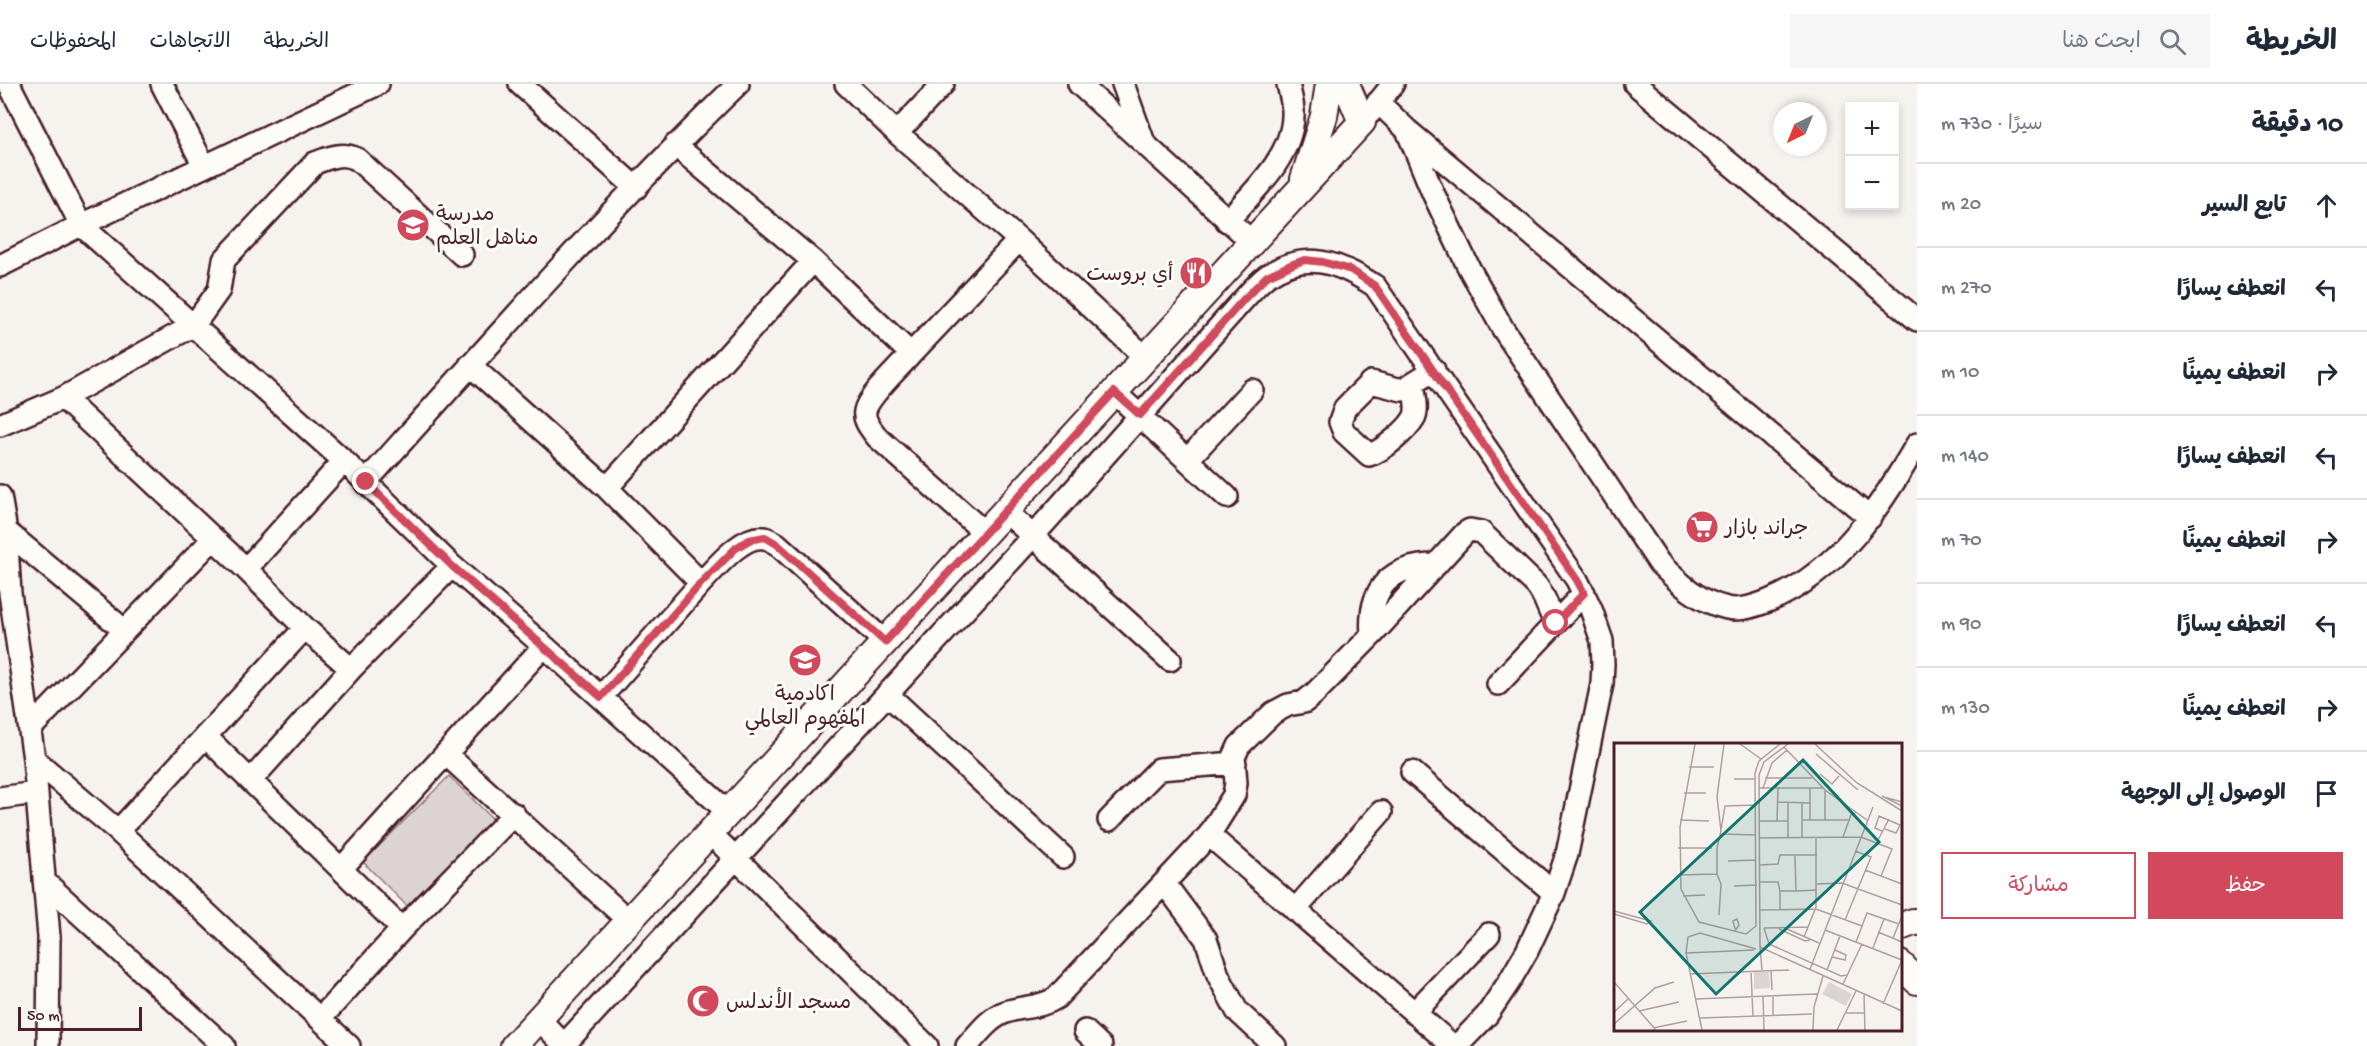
<!DOCTYPE html>
<html lang="ar">
<head>
<meta charset="utf-8">
<style>
  body { margin:0; font-family:"Gochi Hand","Playpen Sans Arabic",sans-serif; background:#f6f6f7; color:#1f2937; direction:rtl }
  .controls { position:absolute; right:18px; top:18px; display:grid; overflow:hidden; border-radius:0px; box-shadow:0 3px 9px #0003 }
  .controls button { width:54px; height:54px; display:grid; place-items:center; padding:0; border:0; border-bottom:2px solid #e0e1e3; background:#fff; color:#1f2937; font:30px sans-serif }
  .compass { position:absolute; left:1773px; top:18px; width:54px; height:54px; border-radius:50%; background:#fff; box-shadow:0 3px 9px #0003; rotate:223deg }
  .scale { position:absolute; left:18px; bottom:15px; width:124px; box-sizing:border-box; padding-left:6px; border:3px solid #4a1f2b; border-top:0; font-size:16px; line-height:21px; white-space:nowrap; color:#4a1f2b; -webkit-text-stroke:4px #fdfcf7; paint-order:stroke }
  .stop { position:absolute; width:18px; height:18px; margin:-14px; border:4px solid #d1495b; border-radius:50%; background:#fff }
  .stop.end { background:#d1495b; border-color:#fff; box-shadow:0 2px 6px #0008 }
  .list { margin:0; padding:0; list-style:none }
  h2 { display:flex; justify-content:space-between; align-items:center; height:78px; margin:0; padding:0 24px; font-size:26px }
  h2 small { font-size:20px; font-weight:400; color:#747a83 }
  .list li { display:grid; grid-template-columns:39px 1fr auto; gap:18px; align-items:center; box-sizing:border-box; height:84px; padding:0 24px; border-top:2px solid #e0e1e3 }
  .list b { display:block; font-size:22px; white-space:nowrap }
  .list em { font-size:20px; font-style:normal; color:#747a83 }
  .actions { display:flex; gap:12px; padding:18px 24px }
  .actions a { flex:1; padding:14px 0; border:2px solid #d1495b; border-radius:0px; text-align:center; font-size:21px; color:#d1495b }
  .actions .main { background:#d1495b; color:#fff }
  .icon { flex:none; width:33px; height:33px; fill:none; stroke:currentColor; stroke-width:2; stroke-linecap:round; stroke-linejoin:round }
  .map { position:relative; flex:none; width:1917px; height:962px; overflow:hidden; direction:ltr }
  header { display:flex; align-items:center; gap:36px; box-sizing:border-box; height:84px; padding:0 30px; background:#fff; border-bottom:2px solid #e0e1e3 }
  header strong { font-size:28px }
  nav { display:flex; gap:33px; margin-inline-start:auto; font-size:21px }
  .search { width:420px; height:54px; background:#f6f6f7; display:flex; align-items:center; gap:15px; box-sizing:border-box; padding:0 21px; border-radius:0px; color:#747a83; font-size:22px }
  main { display:flex }
  aside { flex:1; background:#fff }
  .map>svg:first-child { display:block }
  .green { fill:#dcd4d2; stroke:#937a7e; stroke-width:1.5 }
  .lines { fill:none; stroke-linecap:round; stroke-linejoin:round }
  .minor-casing { stroke:#4a1f2b; stroke-width:26 }
  .major-casing { stroke:#4a1f2b; stroke-width:30 }
  .minor { stroke:#fdfcf7; stroke-width:21 }
  .major { stroke:#fdfcf7; stroke-width:26 }
  .route { stroke:#d1495b; stroke-width:8 }
  .labels { text-anchor:middle; stroke-width:6; stroke-linejoin:round; paint-order:stroke }
  .poi-label { font-size:21px; fill:#4a1f2b; stroke:#fdfcf7; text-anchor:start }
  .inset-road { fill:none; stroke:#b19ea1; stroke-width:1.5 }
  .view { fill:#0f766e; fill-opacity:0.15; stroke:#0f766e; stroke-width:3 }
  .inset-edge { fill:none; stroke:#4a1f2b; stroke-width:3 }
</style>
</head>
<body>
<header>
<strong>الخريطة</strong>
<div class="search"><svg class="icon" aria-label="search" viewBox="0 0 24 24"><circle cx="10" cy="10" r="6"/><path d="M15 15l6 6"/></svg>ابحث هنا</div>
<nav><a>الخريطة</a><a>الاتجاهات</a><a>المحفوظات</a></nav>
</header>
<main>
<aside>
<h2>10 دقيقة<small>سيرًا · 730 m</small></h2>
<ul class="list">
<li><svg class="icon" aria-label="ahead" viewBox="0 0 24 24"><path d="M12 20V5M6 11l6-6 6 6"/></svg><div><b>تابع السير</b></div><em>20 m</em></li>
<li><svg class="icon" aria-label="left" viewBox="0 0 24 24"><path d="M17 20v-9H6M10 6l-5 5 5 5"/></svg><div><b>انعطف يسارًا</b></div><em>270 m</em></li>
<li><svg class="icon" aria-label="right" viewBox="0 0 24 24"><path d="M7 20v-9h11M14 6l5 5-5 5"/></svg><div><b>انعطف يمينًا</b></div><em>10 m</em></li>
<li><svg class="icon" aria-label="left" viewBox="0 0 24 24"><path d="M17 20v-9H6M10 6l-5 5 5 5"/></svg><div><b>انعطف يسارًا</b></div><em>140 m</em></li>
<li><svg class="icon" aria-label="right" viewBox="0 0 24 24"><path d="M7 20v-9h11M14 6l5 5-5 5"/></svg><div><b>انعطف يمينًا</b></div><em>70 m</em></li>
<li><svg class="icon" aria-label="left" viewBox="0 0 24 24"><path d="M17 20v-9H6M10 6l-5 5 5 5"/></svg><div><b>انعطف يسارًا</b></div><em>90 m</em></li>
<li><svg class="icon" aria-label="right" viewBox="0 0 24 24"><path d="M7 20v-9h11M14 6l5 5-5 5"/></svg><div><b>انعطف يمينًا</b></div><em>130 m</em></li>
<li><svg class="icon" aria-label="arrive" viewBox="0 0 24 24"><path d="M6 21V4h12l-3 4 3 4H6"/></svg><div><b>الوصول إلى الوجهة</b></div></li>
</ul>
<div class="actions"><a class="main">حفظ</a><a>مشاركة</a></div>
</aside>
<div class="map">
<svg width="1917" height="962" viewBox="0 0 1917 962">
  <rect width="100%" height="100%" fill="#f6f3ef"/>
  <filter id="ink" filterUnits="userSpaceOnUse"><feTurbulence type="fractalNoise" baseFrequency=".0167" numOctaves="2"/><feDisplacementMap in="SourceGraphic" scale="12" xChannelSelector="R" yChannelSelector="G"/><feConvolveMatrix kernelMatrix="1 2 1 2 8 2 1 2 1" color-interpolation-filters="sRGB"/></filter>
  <g filter="url(#ink)">
    <!-- green -->
    <path class="green" d="M449,692l44,43 -86,87 -44,-44z"/>
    <g class="lines">
      <!-- minor casing -->
      <g class="minor-casing">
        <path id="minor" d="M9,0l72,141 263,236 108,105 92,80 184,166
          M162,0l42,82
          M520,0l116,104
          M846,0l51,49 122,107 127,118
          M1079,0l173,158
          M1123,0l20,56
          M1635,0l282,236
          M1378,18l29,28 463,388
          M1370,29l23,-29
          M1407,46l26,63 36,75 34,61 156,234c20,20 40,39 68,45 14,3 28,-2 41,-7 69,-27 113,-95 149,-157
          M897,49l46,-49
          M675,61l138,116
          M1227,137c26,-29 65,-64 66,-105 1,-10 -3,-22 -5,-32
          M0,182l81,-41 297,-141
          M911,270c-11,13 -43,42 -46,57 -2,10 7,19 12,26l108,96
          M470,281l137,123 94,95c14,-14 41,-49 63,-45 4,0 9,4 13,6l108,98
          M1413,300c1,9 6,25 1,34 -7,12 -31,33 -45,37l-25,-23 -4,-10 5,-14 26,-26 31,8 32,-20
          M1114,308l113,105
          M63,314l183,171 59,59 46,41
          M0,341l63,-27 131,-73 25,-35 5,-30 91,-97c16,-6 26,-11 42,-4l105,96
          M1188,375l64,-69
          M366,398c121,-135 242,-272 372,-398
          M607,404l206,-227 98,93 108,-114
          M0,412l6,35 4,62 24,166 15,178 -1,109
          M1005,427l165,149
          M6,447l118,99
          M246,485l98,-108
          M1372,551c-4,-46 18,-70 64,-70
          M1498,600l86,-91
          M887,610l176,163
          M601,613l100,-114
          M31,644l182,-189
          M205,652l197,193
          M447,671l182,166
          M34,675l84,72 231,215
          M1412,688l142,121
          M252,695l99,-110 101,-103
          M0,714l35,-5
          M1109,736l50,-51 76,-6
          M118,747l187,-203
          M710,749l217,213
          M1209,751l244,211
          M341,785l203,-223
          M44,797l180,165
          M1165,800l41,55 12,36 19,36 38,35
          M1295,826l86,-98
          M1414,929l75,-79
          M320,935l82,-90 112,-115
          M539,935l26,27
          M1085,947l16,15
          M563,962l470,-510 211,-237c7,-8 15,-17 23,-23 39,-27 73,-13 108,10l202,294 14,29 11,32 1,23 -1,20 -35,170 -13,39 -27,58 -18,31 -22,33 -30,31
          M967,962c11,-12 23,-29 39,-34 17,-6 35,-4 50,-14l153,-163 25,-40 2,-12 -2,-26 5,-11 34,-33 15,-8 16,-3 10,-8 58,-59 93,-102 5,-3 11,2 54,52c11,11 12,26 21,39"/>
      </g>
      <!-- major casing -->
      <g class="major-casing">
        <path id="major" d="M1304,95l20,-63 5,-32
          M1900,843l13,-5h4
          M1900,880l17,17
          M514,962l848,-924 -16,-38"/>
      </g>
      <!-- minor -->
      <use href="#minor" class="minor"/>
      <!-- major -->
      <use href="#major" class="major"/>
    </g>
  </g>
  <g class="lines" filter="url(#ink)">
    <!-- route -->
    <path class="route" d="M366,398l86,84 149,131 100,-114 35,-35 13,-8 16,-3 12,7 108,98 229,-250 26,23 104,-116 23,-23 26,-12 12,-4 18,2 28,8 24,16 202,294 7,13 -28,30"/>
  </g>
  <!-- icons -->
  <defs>
    <g id="school-disc" transform="scale(1.725)"><circle r="9.5" fill="#d1495b" stroke="#fdfcf7"/><path d="M0-5L7-2L0 1L-7-2ZM-4 1L0 2.5L4 1V4Q0 6-4 4Z" fill="#fff"/></g>
    <g id="restaurant-disc" transform="scale(1.725)"><circle r="9.5" fill="#d1495b" stroke="#fdfcf7"/><path d="M-5-6h1v4h1v-4h1v4h1v-4h1v5L-1.5 .5V6h-2V.5L-5-1ZM5-6V6H3V1.5H1.5Q1.5-4 5-6Z" fill="#fff"/></g>
    <g id="supermarket-disc" transform="scale(1.725)"><circle r="9.5" fill="#d1495b" stroke="#fdfcf7"/><path d="M-6-5.5h2.5l.6 2H6L4.5 2H-2.5L-4.4-4H-6ZM-1.5 3.2a1.3 1.3 0 1 0 .1 0ZM3 3.2a1.3 1.3 0 1 0 .1 0Z" fill="#fff"/></g>
    <g id="university-disc" transform="scale(1.725)"><circle r="9.5" fill="#d1495b" stroke="#fdfcf7"/><path d="M0-5L7-2L0 1L-7-2ZM-4 1L0 2.5L4 1V4Q0 6-4 4Z" fill="#fff"/></g>
    <g id="mosque-disc" transform="scale(1.725)"><circle r="9.5" fill="#d1495b" stroke="#fdfcf7"/><path d="M3.5-4.9A6 6 0 1 0 3.5 4.9A5 5 0 1 1 3.5-4.9Z" fill="#fff"/></g>
  </defs>
  <g fill-rule="evenodd">
    <use href="#school-disc" x="413" y="141"/>
    <use href="#restaurant-disc" x="1196" y="189"/>
    <use href="#supermarket-disc" x="1702" y="443"/>
    <use href="#university-disc" x="805" y="576"/>
    <use href="#mosque-disc" x="703" y="917"/>
  </g>
  <g class="labels">
    <!-- poi labels -->
    <g class="poi-label">
      <text x="436" y="136">مدرسة<tspan x="436" dy="24">مناهل العلم</tspan></text>
      <text x="1173" y="196" text-anchor="end">أي بروست</text>
      <text x="1725" y="450">جراند بازار</text>
      <text x="805" y="616" text-anchor="middle">اكادمية<tspan x="805" dy="24">المفهوم العالمي</tspan></text>
      <text x="726" y="924">مسجد الأندلس</text>
    </g>
  </g>
  <!-- overview -->
  <g transform="translate(1614 659)">
    <rect width="288" height="288" fill="#f6f3ef"/>
    <path d="M140,229h15l1,16 -16,1zM215,239l23,12 -6,12 -24,-12z" fill="#dcd4d2"/>
    <path class="inset-road" d="M81,1l-15,83 1,62 18,33 47,12 10,-8 -1,-153 4,-12 21,-17M126,1l21,15M174,1l-24,18 -5,13 1,172 142,64M201,1l42,39 45,28M170,4l41,43 42,30M202,11l42,36M75,24h25M206,31l12,10 7,-8M151,35h47M120,36h21M145,45h63M149,45l9,-25 15,-13M196,45v32M70,50h22M268,53l20,10M270,54l18,5M164,59l32,1M174,59v35M66,77l29,1M189,77h46M211,77v-29M145,78h29M163,78l1,-33M107,87l4,-24 32,-1M268,88l-7,-3 4,-12 21,9 -4,8 -11,-4M107,91l35,1M188,94v-34M229,94l9,-25M145,95l102,-1 31,12 -11,27M263,99l12,-23M64,105h34M114,118l27,-1M146,122l18,-1 2,-9h37M251,127l37,14M65,132l38,-1M146,139h18l2,9M203,141l25,-1 60,22M120,143l23,-1M182,148l21,-1M69,153l22,-1M146,167l56,-1 46,17M166,167v-19h16l-1,-35M0,168l37,10 -4,3 -33,-10M105,172l2,-31 -4,-10v-26l4,-17 -4,-34 7,-53M231,177l26,-63 -16,-6M150,185l5,16 72,32 6,-1M150,185l44,-1M165,186l26,12 5,-1M173,186l32,14M211,187l77,30M121,188l4,-6 -2,-6 -4,2 2,8M264,189l24,10M190,194l12,-30v-70M279,195l9,-22M242,199l11,-29 32,11M146,204l2,23M259,205l11,-29M72,210l68,-3M218,214l13,3 1,-5 -11,-5M196,226l63,-162M157,227l1,20M213,227l13,-34M137,228l2,46M76,231l99,-4M0,239l42,48M229,241l19,-40M250,252l1,35M149,253l1,34M159,253v20M82,256l121,-5M269,261l19,-44M25,268l40,-9M0,269l14,-13M231,270h19M86,275l112,-4M0,281l41,-36 19,-6M39,285l34,-7M88,287l-16,-77 2,-16 12,-4 56,16M199,287l1,-23 9,-31M223,287l19,-39"/>
    <path class="view" d="M189,17l76,82 -163,152 -76,-82z"/>
    <rect width="288" height="288" class="inset-edge"/>
  </g>
</svg>
<div class="controls">
<button>+</button>
<button>−</button>
</div>
<svg class="compass" viewBox="-18 -18 36 36"><path d="M0-13l5 13h-10z" fill="#e53935"/><path d="M0 13l5-13h-10z" fill="#747a83"/></svg>
<div class="scale">50 m</div>
<div class="stop" style="left:1556px;top:539px"></div>
<div class="stop end" style="left:366px;top:398px"></div>
</div>
</main>
</body>
</html>
